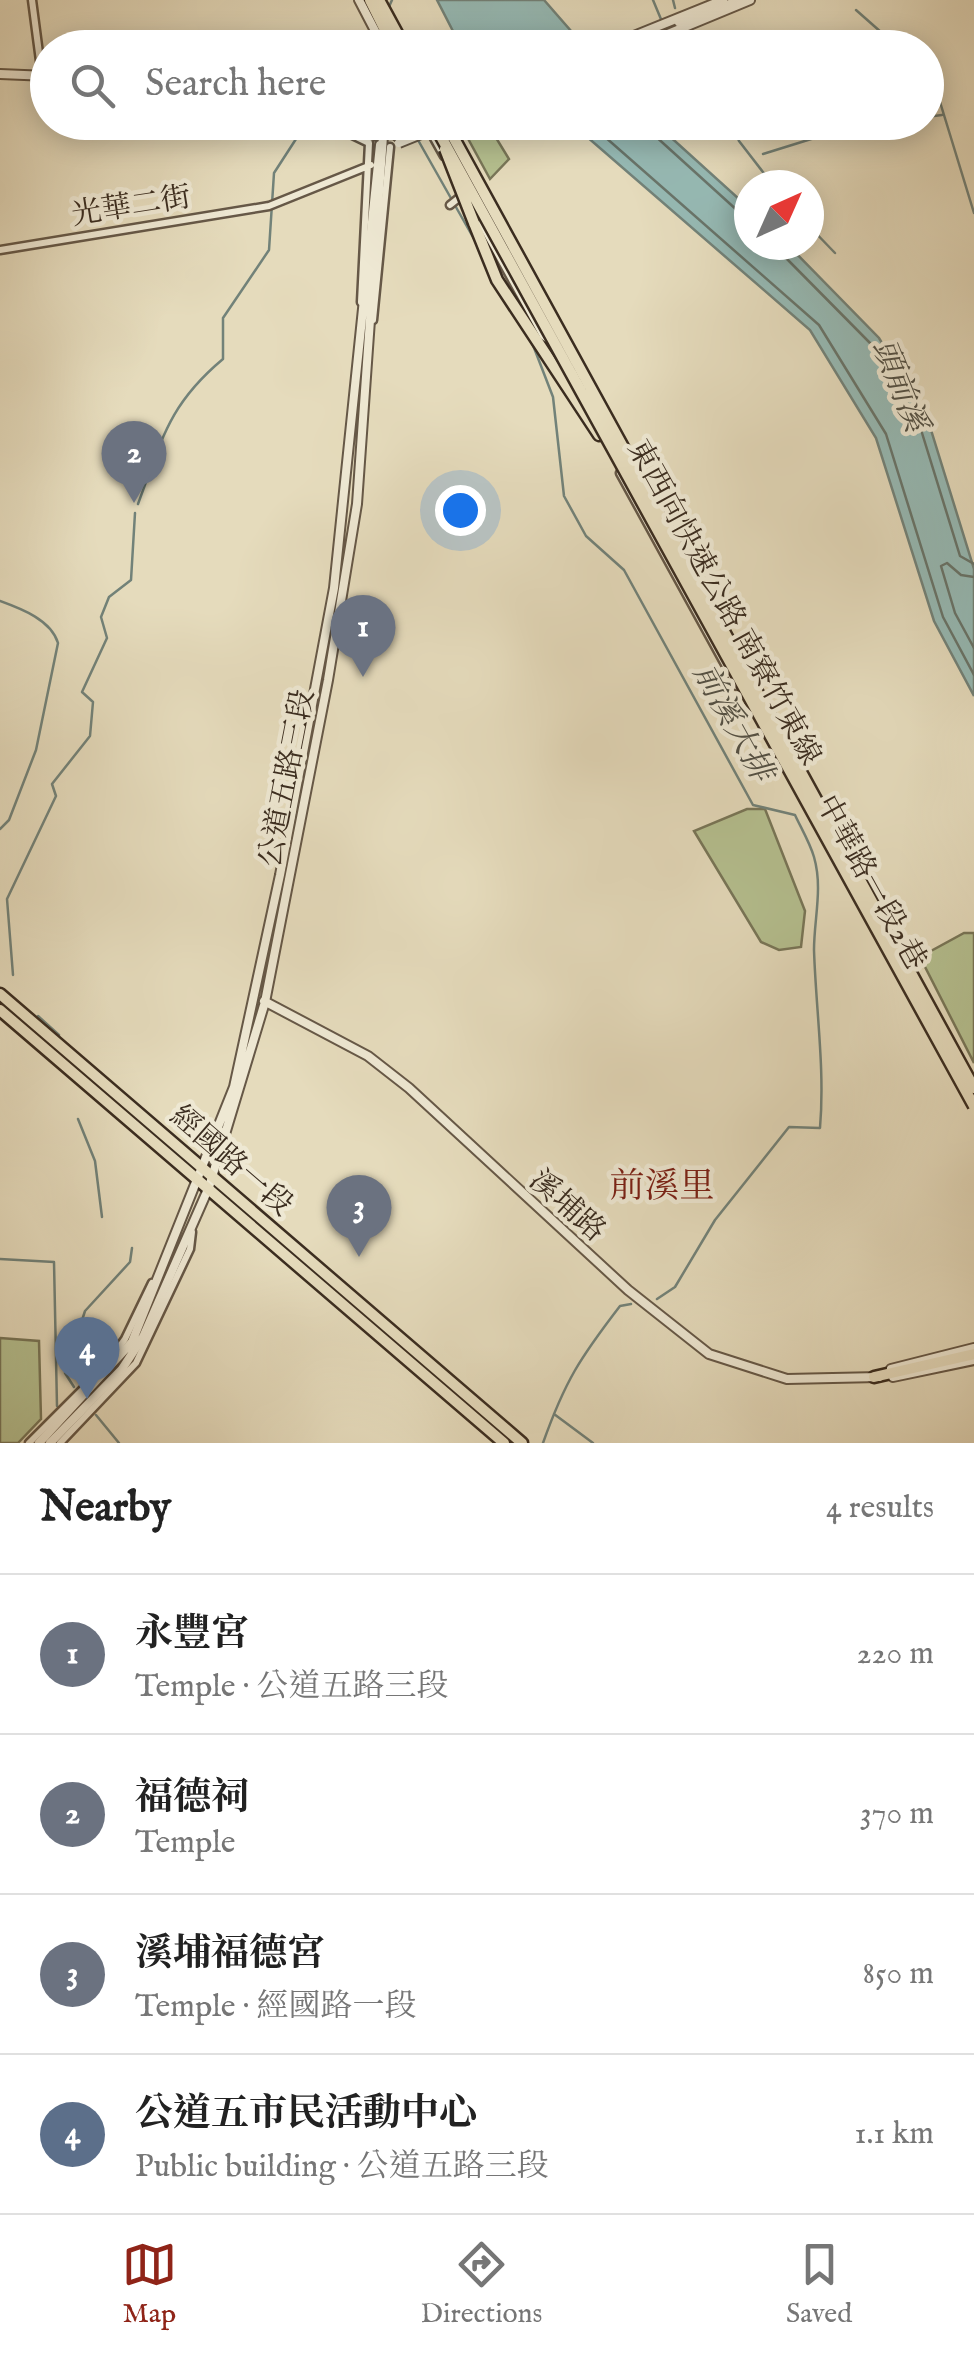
<!DOCTYPE html>
<html lang="en">
<head>
<meta charset="utf-8">
<style>
  body { margin:0; font-family:"IM FELL English","Noto Serif TC",serif; background:#f2f2f2; color:#222 }
  .compass { position:absolute; left:734px; top:170px; width:90px; height:90px; border-radius:50%; background:#fff; box-shadow:0 5px 25px #0003; rotate:45deg }
  .you { position:absolute; left:460px; top:510px; width:35px; height:35px; margin:-25px; border:8px solid #fff; border-radius:50%; background:#1a73e8; box-shadow:0 0 0 15px #1a73e833 }
  .badge { display:grid; place-items:center; width:65px; height:65px; border-radius:50%; background:#8f2418; color:#fff; font-size:32px; font-weight:700 }
  .pin { position:absolute; translate:-50% -82px; filter:drop-shadow(0 2px 5px #0008) }
  .pin::after { content:''; position:absolute; top:52px; width:35px; height:30px; background:inherit; clip-path:polygon(0 0,100% 0,50% 100%) }
  .list { margin:0; padding:0; list-style:none }
  h2 { display:flex; justify-content:space-between; align-items:center; height:130px; margin:0; padding:0 40px; font-size:42px }
  h2 small { font-size:32px; font-weight:400; color:#767676 }
  .list li { display:grid; grid-template-columns:65px 1fr auto; gap:30px; align-items:center; box-sizing:border-box; height:160px; padding:0 40px; border-top:2px solid #e0e0e0 }
  .list b { display:block; font-size:38px; white-space:nowrap }
  .list p { margin:0; font-size:32px; white-space:nowrap; color:#767676 }
  .list em { font-size:32px; font-style:normal; color:#767676 }
  .icon { flex:none; width:55px; height:55px; fill:none; stroke:currentColor; stroke-width:2; stroke-linecap:round; stroke-linejoin:round }
  .map { position:relative; flex:none; width:974px; height:1443px; overflow:hidden }
  .search { position:absolute; background:#fff; box-shadow:0 5px 25px #0003; left:30px; right:30px; top:30px; height:110px; display:flex; align-items:center; gap:25px; box-sizing:border-box; padding:0 35px; border-radius:55px; color:#767676; font-size:38px }
  .sheet { height:770px; background:#fff }
  nav { display:flex; justify-content:space-around; align-items:center; box-sizing:border-box; height:140px; border-top:2px solid #e0e0e0; background:#fff; font-size:28px; color:#767676 }
  nav a { display:grid; justify-items:center; gap:5px }
  nav .on { color:#8f2418 }
  .map>svg:first-child { display:block }
  .green { fill:#b5c090; stroke:#787658; stroke-width:2.5 }
  .water { fill:#96bab5; stroke:#728279; stroke-width:2.5 }
  .lines { fill:none; stroke-linecap:round; stroke-linejoin:round }
  .shore { stroke:#68746a; stroke-width:2.5 }
  .stream { stroke:#728279; stroke-width:2.5 }
  .minor-tunnel { stroke:#c3b89d; stroke-width:6; stroke-dasharray:6 3; stroke-linecap:butt }
  .minor-casing { stroke:#665847; stroke-width:11 }
  .tertiary-casing { stroke:#665847; stroke-width:12 }
  .primary-casing { stroke:#3b2d20; stroke-width:15 }
  .trunk-casing { stroke:#3b2d20; stroke-width:15 }
  .minor { stroke:#eee8d3; stroke-width:6 }
  .tertiary { stroke:#eee8d3; stroke-width:8 }
  .primary { stroke:#e5dbbc; stroke-width:10 }
  .trunk { stroke:#e5dbbc; stroke-width:10 }
  .tertiary-bridge-casing { stroke:#665847; stroke-width:12; stroke-linecap:butt }
  .trunk-bridge-casing { stroke:#3b2d20; stroke-width:15; stroke-linecap:butt }
  .tertiary-bridge { stroke:#eee8d3; stroke-width:8 }
  .trunk-bridge { stroke:#e5dbbc; stroke-width:10 }
  .labels { text-anchor:middle; stroke-width:9; stroke-linejoin:round; paint-order:stroke }
  .street-label { font-size:30px; fill:#3b2d20; stroke:#eee8d3 }
  .water-label { font-size:32px; font-style:italic; fill:#525045; stroke:#eee8d3 }
  .quarter-label { font-size:35px; fill:#7a1f14; stroke:#eee8d3 }
</style>
</head>
<body>
<div class="map">
<svg width="974" height="1443" viewBox="0 0 974 1443">
  <rect width="100%" height="100%" fill="#e5dbbc"/>
  <filter id="stains"><feTurbulence type="fractalNoise" baseFrequency=".002" numOctaves="4"/><feColorMatrix values="0 0 0 0 .2 0 0 0 0 .09 0 0 0 0 .02 0 0 0 .5 -.17"/></filter>
  <radialGradient id="worn" r=".72"><stop offset=".6" stop-color="#630" stop-opacity="0"/><stop offset="1" stop-color="#630" stop-opacity=".3"/></radialGradient>
  <!-- green -->
  <path class="green" d="M472,123h15l22,36 -19,20 -25,-46z
    M747,809h18l40,102 -4,36 -22,3 -18,-8 -67,-111z
    M964,933h10v130l-54,-106z
    M0,1338l39,3 2,78 -23,24h-18z"/>
  <!-- water -->
  <path class="water" d="M437,0h107l41,47h-114l-15,-10z
    M571,123h84l94,85v37h39l91,93 48,79 47,152v127l-40,-75 -58,-183 -66,-108z"/>
  <g class="lines">
    <!-- shore -->
    <path class="shore" d="M588,122l231,203 67,109 57,183 31,58
      M650,122l3,12 86,78 10,2
      M781,245l3,11 87,88 47,76 42,136 14,8
      M974,577l-13,-2 -14,-12 -6,3 14,47 19,35"/>
    <!-- stream -->
    <path class="stream" d="M653,0l20,48
      M673,0l2,8
      M388,9l4,-9
      M856,10l43,38
      M690,37l5,11
      M367,48l7,-12
      M926,84l14,18 34,111
      M926,117l16,-2
      M731,122l8,19 34,44
      M418,140l60,106
      M763,154l90,-28 29,-4
      M809,226l26,27
      M531,340l22,57 11,99 22,40 38,34 129,235 42,10c6,13 15,28 19,42 9,31 0,62 0,93 2,61 11,119 6,178l-31,-1 -74,93 -40,67 -18,12
      M138,504c24,-64 30,-99 85,-145v-41l46,-68 5,-77 33,-51
      M0,601c22,8 51,19 58,42l-22,107 -27,70 -9,9
      M13,975l-6,-76 49,-103 -4,-12 38,-48 3,-34 -11,-10 25,-54 -6,-21 8,-20 22,-17 4,-67
      M38,1016l21,19
      M78,1119l17,42 7,56
      M0,1259l54,3 3,144
      M74,1387l-9,-14 20,-62 45,-49 2,-14
      M554,1414l39,29
      M96,1415l23,28
      M543,1443c22,-62 37,-85 77,-137l11,-2"/>
    <!-- minor-tunnel -->
    <path class="minor-tunnel" d="M369,143l28,-6"/>
    <!-- minor casing -->
    <g class="minor-casing">
      <path id="minor" d="M32,0l10,76
        M678,23l59,-23
        M425,122l19,34
        M341,125l32,4
        M340,129l29,14 -8,159
        M397,137l30,-12
        M450,205l10,-8
        M472,207l71,129 8,6
        M0,250l269,-44 102,-41
        M373,320l17,-173
        M620,473l117,213
        M107,1364l18,-25 27,-56
        M29,1443l59,-59
        M60,1443l76,-80 54,-114 2,-17"/>
    </g>
    <!-- tertiary casing -->
    <g class="tertiary-casing">
      <path id="tertiary" d="M359,0l25,48
        M604,48l119,-48
        M634,48l116,-48
        M0,74l48,2
        M326,122l43,15 47,-15
        M264,1001l104,55 41,32 219,202 81,64 78,25 92,-2
        M891,1369l83,-21
        M893,1377l81,-17
        M39,1443l93,-101 102,-255 46,-212 54,-287 46,-443
        M50,1443l72,-74 21,-32 66,-150 56,-185 63,-322 29,-176 27,-382"/>
    </g>
    <!-- primary casing -->
    <g class="primary-casing">
      <path id="primary" d="M0,994l522,449
        M0,1010l504,433"/>
    </g>
    <!-- trunk casing -->
    <g class="trunk-casing">
      <path id="trunk" d="M370,0l24,48
        M379,0l26,48
        M474,223l23,57 102,155
        M874,1377l100,-23"/>
    </g>
    <!-- minor -->
    <use href="#minor" class="minor"/>
    <!-- tertiary -->
    <use href="#tertiary" class="tertiary"/>
    <!-- primary -->
    <use href="#primary" class="primary"/>
    <!-- trunk -->
    <use href="#trunk" class="trunk"/>
    <!-- tertiary-bridge casing -->
    <g class="tertiary-bridge-casing">
      <path id="tertiary-bridge" d="M399,143l42,-17"/>
    </g>
    <!-- trunk-bridge casing -->
    <g class="trunk-bridge-casing">
      <path id="trunk-bridge" d="M433,122l541,984
        M445,122l529,966
        M445,149l29,74"/>
    </g>
    <!-- tertiary-bridge -->
    <use href="#tertiary-bridge" class="tertiary-bridge"/>
    <!-- trunk-bridge -->
    <use href="#trunk-bridge" class="trunk-bridge"/>
  </g>
  <g class="labels">
    <!-- street labels -->
    <g class="street-label">
      <text transform="translate(131 205) rotate(-9)" y="10">光華二街</text>
      <text transform="translate(725 602) rotate(61)" y="10">東西向快速公路 南寮竹東線</text>
      <text transform="translate(286 778) rotate(-79)" y="10">公道五路三段</text>
      <text transform="translate(872 882) rotate(61)" y="10">中華路一段2巷</text>
      <text transform="translate(232 1160) rotate(41)" y="10">經國路一段</text>
      <text transform="translate(568 1205) rotate(42)" y="10">溪埔路</text>
    </g>
    <!-- water labels -->
    <g class="water-label">
      <text transform="translate(901 385) rotate(68)" y="11">頭前溪</text>
      <text transform="translate(734 722) rotate(61)" y="11">前溪大排</text>
    </g>
    <!-- quarter labels -->
    <g class="quarter-label">
      <text x="662" y="1197">前溪里</text>
    </g>
  </g>
  <rect width="100%" height="100%" filter="url(#stains)"/>
  <rect width="100%" height="100%" fill="url(#worn)"/>
</svg>
<svg class="compass" viewBox="-18 -18 36 36"><path d="M0-13l5 13h-10z" fill="#e53935"/><path d="M0 13l5-13h-10z" fill="#767676"/></svg>
<div class="you"></div>
<div class="pin badge" style="left:363px;top:677px;background:#6b7280">1</div>
<div class="pin badge" style="left:134px;top:503px;background:#6b7280">2</div>
<div class="pin badge" style="left:359px;top:1257px;background:#6b7280">3</div>
<div class="pin badge" style="left:87px;top:1399px;background:#5c6f8a">4</div>
<div class="search"><svg class="icon" aria-label="search" viewBox="0 0 24 24"><circle cx="10" cy="10" r="6"/><path d="M15 15l6 6"/></svg>Search here</div>
</div>
<section class="sheet">
<h2>Nearby<small>4 results</small></h2>
<ul class="list">
<li><span class="badge" style="background:#6b7280">1</span><div><b>永豐宮</b><p>Temple · 公道五路三段</p></div><em>220 m</em></li>
<li><span class="badge" style="background:#6b7280">2</span><div><b>福德祠</b><p>Temple</p></div><em>370 m</em></li>
<li><span class="badge" style="background:#6b7280">3</span><div><b>溪埔福德宮</b><p>Temple · 經國路一段</p></div><em>850 m</em></li>
<li><span class="badge" style="background:#5c6f8a">4</span><div><b>公道五市民活動中心</b><p>Public building · 公道五路三段</p></div><em>1.1 km</em></li>
</ul>
</section>
<nav>
<a class="on"><svg class="icon" aria-label="map" viewBox="0 0 24 24"><path d="M3 6l6-2 6 2 6-2v14l-6 2-6-2-6 2zM9 4v14M15 6v14"/></svg>Map</a>
<a><svg class="icon" aria-label="directions" viewBox="0 0 24 24"><path d="M12 3l9 9-9 9-9-9zM9 14v-3h6M13 9l2 2-2 2"/></svg>Directions</a>
<a><svg class="icon" aria-label="saved" viewBox="0 0 24 24"><path d="M7 4h10v16l-5-4-5 4z"/></svg>Saved</a>
</nav>
</body>
</html>
